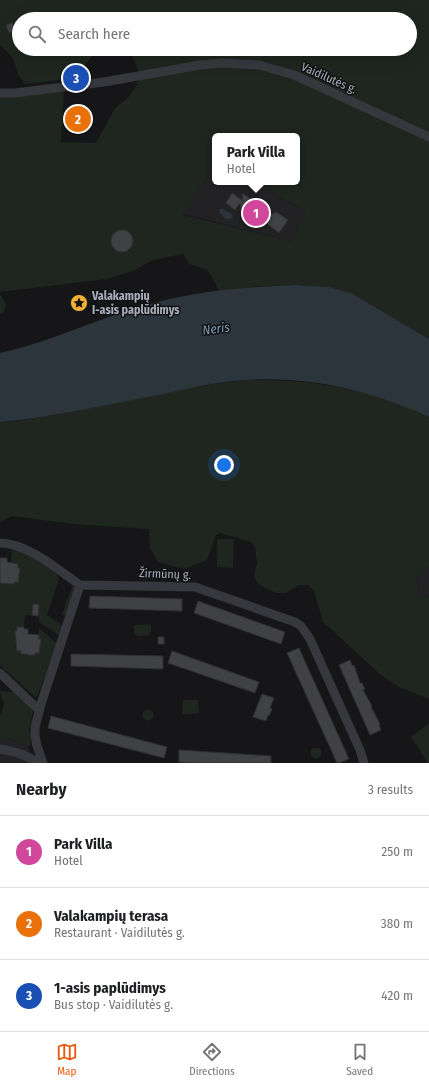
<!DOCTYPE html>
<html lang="en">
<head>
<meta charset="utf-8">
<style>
  body { margin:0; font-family:"Fira Sans Condensed",sans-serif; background:#f6f6f6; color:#202124 }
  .you { position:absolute; left:224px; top:465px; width:14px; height:14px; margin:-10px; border:3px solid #fff; border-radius:50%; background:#1a73e8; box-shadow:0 0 0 6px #1a73e833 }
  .badge { display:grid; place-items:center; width:26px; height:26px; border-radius:50%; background:#ea580c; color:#fff; font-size:13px; font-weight:700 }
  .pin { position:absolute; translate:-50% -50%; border:2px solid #fff; box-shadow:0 1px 4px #0006 }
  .popup { position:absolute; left:212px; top:133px; width:88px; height:52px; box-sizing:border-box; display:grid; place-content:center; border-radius:6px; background:#fff; filter:drop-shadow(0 1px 3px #0005); font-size:13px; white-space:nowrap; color:#757577 }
  .popup b { font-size:15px; color:#202124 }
  .popup::after { content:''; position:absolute; left:50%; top:100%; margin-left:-8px; border:8px solid transparent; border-top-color:#fff }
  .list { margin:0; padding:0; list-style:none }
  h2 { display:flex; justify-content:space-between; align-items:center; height:52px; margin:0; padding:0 16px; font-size:17px }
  h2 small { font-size:13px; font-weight:400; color:#757577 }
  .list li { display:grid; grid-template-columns:26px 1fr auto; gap:12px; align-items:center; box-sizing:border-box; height:72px; padding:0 16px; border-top:1px solid #e0e0e0 }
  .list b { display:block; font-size:15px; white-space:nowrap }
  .list p { margin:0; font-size:13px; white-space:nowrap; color:#757577 }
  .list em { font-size:13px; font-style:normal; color:#757577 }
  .icon { flex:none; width:22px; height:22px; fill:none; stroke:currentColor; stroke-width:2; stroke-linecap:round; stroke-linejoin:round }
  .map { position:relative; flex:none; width:429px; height:763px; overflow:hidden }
  .search { position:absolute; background:#fff; box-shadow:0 4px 16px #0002; left:12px; right:12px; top:12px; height:44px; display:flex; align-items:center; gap:10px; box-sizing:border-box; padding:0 14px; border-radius:22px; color:#757577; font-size:15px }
  .sheet { height:268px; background:#fff }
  nav { display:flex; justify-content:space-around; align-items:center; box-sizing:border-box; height:56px; border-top:1px solid #e0e0e0; background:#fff; font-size:11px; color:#757577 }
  nav a { display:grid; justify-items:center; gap:2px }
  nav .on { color:#ea580c }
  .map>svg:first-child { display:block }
  .built { fill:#222225 }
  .green { fill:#1e261f; fill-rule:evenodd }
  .water { fill:#2c353c }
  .building { fill:#404145; stroke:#303034 }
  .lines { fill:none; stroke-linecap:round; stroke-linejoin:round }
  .minor { stroke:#37383d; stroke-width:9 }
  .labels { text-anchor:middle; stroke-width:3; stroke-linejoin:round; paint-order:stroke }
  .street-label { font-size:12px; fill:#a8adb8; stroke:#111113 }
  .poi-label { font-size:12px; font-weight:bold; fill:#a8adb8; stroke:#111113; text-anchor:start }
  .water-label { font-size:13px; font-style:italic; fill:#7f9bb3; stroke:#111113 }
</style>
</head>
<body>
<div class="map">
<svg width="429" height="763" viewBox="0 0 429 763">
  <rect width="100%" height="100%" fill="#161618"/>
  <!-- built -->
  <path class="built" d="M212,169l3,1v12h37l53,29 -14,30 -108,-27z
    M429,567v30l-10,-2 -3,-20z
    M0,738h7l21,8 5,17h-33z"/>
  <!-- green -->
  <path class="green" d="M0,0h429v339l-76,-45 -23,-7 -35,-2 -44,2 -32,4 -9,-18 -5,-4 -16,-5 -6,-10 -30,6 -20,11 -26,8 -107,13v-196l64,-6 -3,52 35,1 19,-35 13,-10 9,-13 2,-12 -8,-21 -13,-3h292v-30h-391v30h90l-12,2 -19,22 -11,6 -42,5 -6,-8 -6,-18 -13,-13zM215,136h82v46h-45l53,29 -14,30 -108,-26 29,-46 3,1z
    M0,294l6,10 -2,8 -4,3z
    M244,380c51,-1 100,4 148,21 13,5 25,11 37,16v150l-13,9 3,19 10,2v102l-30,-12 -18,-12 -58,-53 -9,-31 -6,-6h-9l-13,8h-9l-10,-4 -10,-6 -3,-8 3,-11 -2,-17 -4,-5 -30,-9 -5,2 -9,25 -23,9 -26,-7 -8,-14 -1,-19 -75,-5 -62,-8 -12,6v-100c82,-7 162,-33 244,-42z
    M217,539h17l-1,29 -16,-1z
    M12,550l19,5 26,19 2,5 -12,36 16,11 -3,10 -21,-14 -1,-6 -13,-1 -1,12h-6l-1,4h-2l2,20h4v3l14,1v-2h4l2,-13 -2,-1v-11l18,16 -20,53h-2l-35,-32v-82l14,1v-2h4l1,-6 1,-1v-6l-2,-1 -1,-4 -6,-2z
    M74,586l1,1 -9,28h-3l-1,-1 10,-27z
    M151,624v8l-4,4h-8l-5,-2v-9z
    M0,691l14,1 18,17 1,2 -4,18 2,16 -3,1 -21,-8h-7v-23l2,-1 2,-13h-2z
    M183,700h15l1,13 -17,2z
    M142.5 715a5.5 5.5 0 1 1 11 0a5.5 5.5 0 1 1-11 0Z
    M429,723v40h-2l-6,-11 -10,-15z
    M310.5 753a5.5 5.5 0 1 1 11 0a5.5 5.5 0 1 1-11 0Z"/>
  <!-- water -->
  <path class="water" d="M220,209h4l3,3 4,1 2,4 -3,2h-4l-7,-6z
    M295,285l35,2 23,7 76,45v78c-60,-27 -118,-41 -185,-37 -27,2 -54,8 -80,14 -55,10 -109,23 -164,28v-69c47,-10 92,-32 139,-46 50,-15 103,-20 156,-22z"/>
  <!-- building -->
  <path class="building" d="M12,23l3,8 -6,2 -3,-8z
    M73,110l11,1 -1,18 -11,-1z
    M232,193l11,8 -1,-8 30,21 4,-2 12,8 -9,13 -13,-10 -4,5 -18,-13 -2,3 -2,-15 -5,7 -9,-7z
    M111 241a11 11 0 1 1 22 0a11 11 0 1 1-22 0Z
    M0,558h7v4l11,2v4h2l-2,14h-4v2l-14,-1z
    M90,596l92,3v12l-93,-3z
    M198,601l87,31 -4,12 -87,-31z
    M33,604l6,1 -1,11 -6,-1z
    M17,627h7v2h4v5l11,1v4h2l-2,14h-4v2h-7v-1h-7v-3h-4l-2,-20h2z
    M158,637h6v7h-6z
    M299,648l50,111 -10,4h-2l-50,-110z
    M172,651l87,31 -4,11 -87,-30z
    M71,654l92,2v13l-92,-3z
    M350,660l2,6 2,-1 6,18h2l3,6 -2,1 9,16 -1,1 9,17 -1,1 2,5 -11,5 -31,-70z
    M262,694l12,4 -4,10 2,1 -3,7 -1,-1 -2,6 -13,-4z
    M51,716l116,31 -3,11 -116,-30z
    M179,750l92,6v7h-72l-20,-1z"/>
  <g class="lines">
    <!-- minor -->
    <path class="minor" d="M0,93h15l89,-11 96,-17 22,-2 37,2 35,10 135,62
      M0,543c29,1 57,26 80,42
      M80,585l115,2 100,35 6,4 9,13 50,111 4,13
      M0,673l39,37
      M0,749c15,2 26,6 39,14
      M43,763l-6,-17 -2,-10v-9l6,-23 39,-119"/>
  </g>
  <!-- icons -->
  <defs>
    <g id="sight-disc" transform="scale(0.9)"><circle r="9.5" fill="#f2b134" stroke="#111113"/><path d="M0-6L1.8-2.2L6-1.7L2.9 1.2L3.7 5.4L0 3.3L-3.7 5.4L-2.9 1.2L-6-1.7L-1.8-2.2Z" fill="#111"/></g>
  </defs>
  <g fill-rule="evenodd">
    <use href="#sight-disc" x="79" y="303"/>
  </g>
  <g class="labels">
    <!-- street labels -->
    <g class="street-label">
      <text transform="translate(329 78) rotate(24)" y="4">Vaidilutės g.</text>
      <text transform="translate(165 574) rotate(2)" y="4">Žirmūnų g.</text>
    </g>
    <!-- poi labels -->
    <g class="poi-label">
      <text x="92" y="300">Valakampių<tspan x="92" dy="14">I-asis paplūdimys</tspan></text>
    </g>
    <!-- water labels -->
    <g class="water-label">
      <text transform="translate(216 328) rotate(-7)" y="5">Neris</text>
    </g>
  </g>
</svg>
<div class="you"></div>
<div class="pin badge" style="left:256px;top:213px;background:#d1479c">1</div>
<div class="popup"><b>Park Villa</b>Hotel</div>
<div class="pin badge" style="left:78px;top:119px;background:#e8710a">2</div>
<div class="pin badge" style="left:76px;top:78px;background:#1a4fb4">3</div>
<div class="search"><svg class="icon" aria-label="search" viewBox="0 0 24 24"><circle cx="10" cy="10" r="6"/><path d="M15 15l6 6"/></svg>Search here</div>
</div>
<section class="sheet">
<h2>Nearby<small>3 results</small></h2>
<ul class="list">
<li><span class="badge" style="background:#d1479c">1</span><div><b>Park Villa</b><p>Hotel</p></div><em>250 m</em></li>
<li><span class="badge" style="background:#e8710a">2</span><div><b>Valakampių terasa</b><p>Restaurant · Vaidilutės g.</p></div><em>380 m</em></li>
<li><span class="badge" style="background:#1a4fb4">3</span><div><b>1-asis paplūdimys</b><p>Bus stop · Vaidilutės g.</p></div><em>420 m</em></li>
</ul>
</section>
<nav>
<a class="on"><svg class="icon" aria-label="map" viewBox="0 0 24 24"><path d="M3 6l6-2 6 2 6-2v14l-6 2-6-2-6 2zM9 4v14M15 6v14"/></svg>Map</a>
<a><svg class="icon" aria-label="directions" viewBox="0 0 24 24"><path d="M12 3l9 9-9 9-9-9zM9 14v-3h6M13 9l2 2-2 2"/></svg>Directions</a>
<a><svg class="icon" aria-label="saved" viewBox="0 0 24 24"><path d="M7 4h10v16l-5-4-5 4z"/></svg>Saved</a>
</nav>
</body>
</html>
